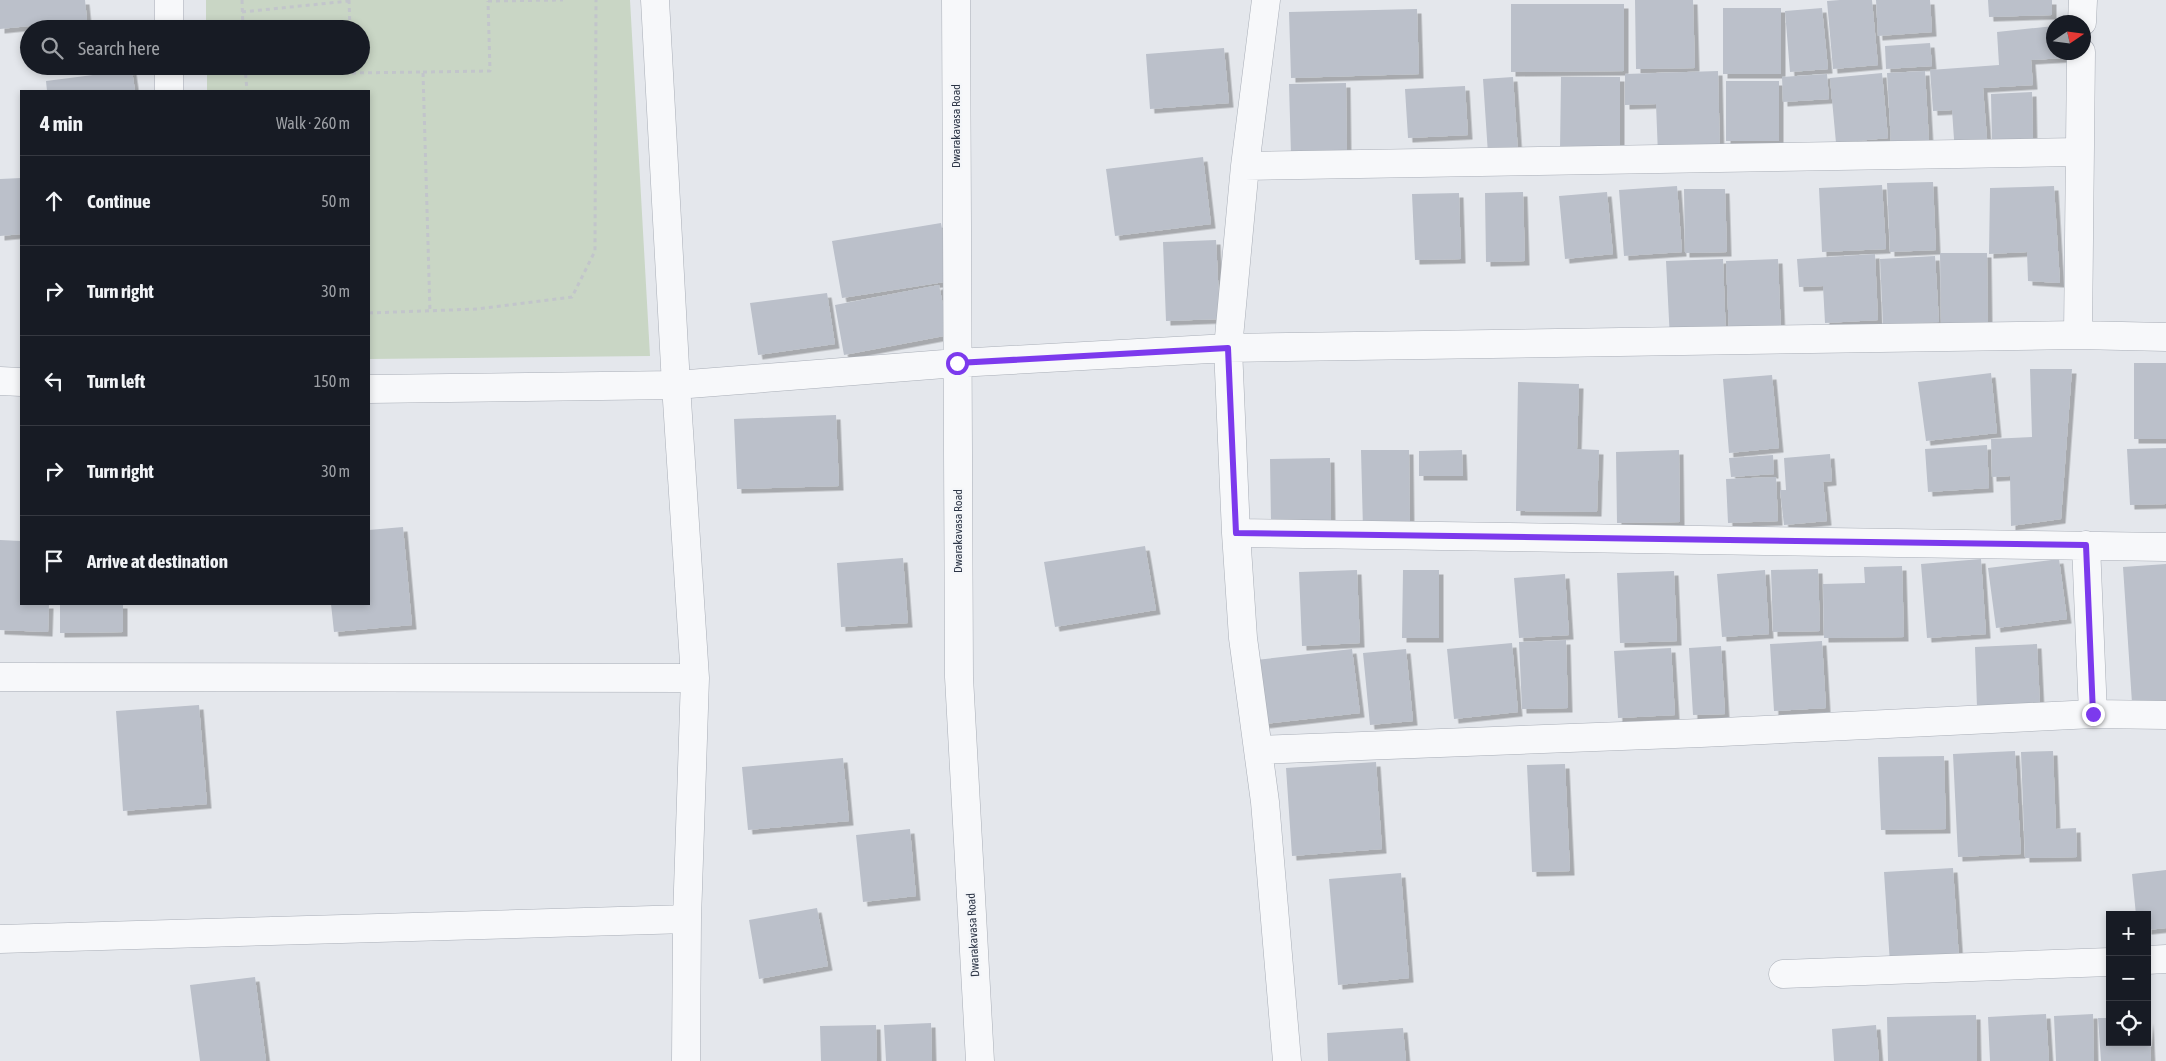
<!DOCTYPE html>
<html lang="en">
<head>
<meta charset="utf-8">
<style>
  body { margin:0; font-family:"Asap Condensed",sans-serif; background:#20242c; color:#f1f3f6 }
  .controls { position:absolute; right:15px; bottom:15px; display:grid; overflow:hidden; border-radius:0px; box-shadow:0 2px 8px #0003 }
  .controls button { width:45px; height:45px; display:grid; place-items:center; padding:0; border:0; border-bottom:1px solid #363941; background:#171b24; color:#f1f3f6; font:25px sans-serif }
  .compass { position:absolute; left:2046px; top:15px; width:45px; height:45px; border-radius:50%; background:#171b24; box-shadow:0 2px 8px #0003; rotate:77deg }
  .stop { position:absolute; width:15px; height:15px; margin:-11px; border:4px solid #7c3aed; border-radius:50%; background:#fff }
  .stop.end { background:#7c3aed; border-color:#fff; box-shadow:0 1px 5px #0008 }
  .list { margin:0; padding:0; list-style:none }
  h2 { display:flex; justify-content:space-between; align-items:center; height:65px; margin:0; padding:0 20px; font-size:21px }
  h2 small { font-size:16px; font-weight:400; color:#9ea1a6 }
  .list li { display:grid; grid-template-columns:32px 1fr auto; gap:15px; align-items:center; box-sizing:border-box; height:90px; padding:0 20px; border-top:1px solid #363941 }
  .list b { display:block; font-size:19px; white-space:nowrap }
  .list em { font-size:16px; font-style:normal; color:#9ea1a6 }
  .icon { flex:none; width:28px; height:28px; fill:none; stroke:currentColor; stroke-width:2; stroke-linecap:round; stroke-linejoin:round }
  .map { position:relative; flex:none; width:2166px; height:1061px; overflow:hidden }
  .search { position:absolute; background:#171b24; box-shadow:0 2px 8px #0003; left:20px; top:20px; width:350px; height:55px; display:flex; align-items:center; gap:12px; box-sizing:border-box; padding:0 18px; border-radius:28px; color:#9ea1a6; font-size:19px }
  .panel { position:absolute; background:#171b24; box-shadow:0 2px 8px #0003; left:20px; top:90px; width:350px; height:515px; border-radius:0px }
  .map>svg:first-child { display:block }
  .green { fill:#c9d6c5 }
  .building { fill:#bbc0ca; filter:url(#shadow) }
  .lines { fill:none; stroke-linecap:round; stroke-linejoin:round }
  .minor-casing { stroke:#a9aeb7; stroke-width:29 }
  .path { stroke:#c2c5cb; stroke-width:3; stroke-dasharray:4 4; stroke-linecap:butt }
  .minor { stroke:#f7f8fa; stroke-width:28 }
  .route { stroke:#7c3aed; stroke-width:6 }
  .labels { text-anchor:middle; stroke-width:4.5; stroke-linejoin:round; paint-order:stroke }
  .street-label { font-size:12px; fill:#2b3445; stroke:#f4f6f9 }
</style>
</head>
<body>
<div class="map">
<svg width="2166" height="1061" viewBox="0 0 2166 1061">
  <defs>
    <filter id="shadow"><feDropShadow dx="4.5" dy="4.5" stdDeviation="0" flood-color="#0004"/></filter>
  </defs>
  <rect width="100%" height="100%" fill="#e4e7ec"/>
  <!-- green -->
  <path class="green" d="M206,0h424l20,356 -281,3v-268h-162v-25h154v-37h-155z"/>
  <!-- building -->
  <path class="building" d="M0,0h85l2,20 -87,9z
    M1635,0h58l2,68 -59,1z
    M1840,0h32l6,65 -45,4 -6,-68z
    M1876,0h54l2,32 -54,4z
    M1988,0h64v15l-63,2z
    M1511,4h113v67l-113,1z
    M1723,8h58v66h-58z
    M1822,8l6,61 -38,3 -5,-61z
    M1417,9l2,65 -128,4 -2,-66z
    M2054,26v26h9l1,6 -33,2 2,25 -50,3 5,63 -33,3 -3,-44 -19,1 -3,-41 69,-5 -2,-33z
    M1930,43l2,23 -46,3 -1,-23z
    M1224,48l5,55 -79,6 -4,-55z
    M132,70l3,21h-88l-1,-10z
    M1718,71l2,83 -62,1 -2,-51 -31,1v-31z
    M1925,71l4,70 -38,3 -4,-71z
    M1882,73l6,65 -52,5 -6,-65z
    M1827,74l2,25 -46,3 -1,-25z
    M1513,77l5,75 -30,2 -5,-75z
    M1561,77h59v73h-60z
    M1726,81h53v60h-53z
    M1346,83l1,71 -56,1 -2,-71z
    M1465,86l3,49 -60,3 -3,-49z
    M2032,92l1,51 -41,1 -1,-50z
    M1203,157l8,67 -96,12 -9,-67z
    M21,178v56l-21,2v-57z
    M1933,182l3,68 -46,2 -3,-69z
    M1882,185l4,64 -64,3 -3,-64z
    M1677,186l5,66 -58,4 -5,-66z
    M2054,186l6,97 -32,-2 -1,-29 -38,2 1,-66z
    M1684,189h41l2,63 -42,1z
    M1523,192l2,69 -39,1 -1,-69z
    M1607,192l6,62 -48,5 -6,-63z
    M1459,193l2,66 -46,1 -3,-66z
    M941,223l10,58 -109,17 -10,-57z
    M1216,240l4,79 -54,2 -3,-79z
    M1940,253h47l1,70 -47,1z
    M1875,254l3,66 -53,3 -2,-37 -24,1 -2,-28z
    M1935,256l4,66 -56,2 -3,-65z
    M1723,259l3,79 -56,2 -4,-79z
    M1778,259l3,74 -52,2 -3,-74z
    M939,285l10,50 -105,20 -9,-50z
    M827,293l8,51 -77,11 -8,-52z
    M2134,363h32v76h-32z
    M2030,369h42l-11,150 -50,7 -1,-50 -18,1 -1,-38 41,-2z
    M1991,373l6,60 -71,8 -8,-59z
    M1772,375l7,73 -50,5 -6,-74z
    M1518,382l61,2 -2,65 22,1 -2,62 -81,-1z
    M836,415l3,71 -102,3 -3,-70z
    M1987,445l2,43 -61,4 -3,-43z
    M2166,448v56l-36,1 -3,-56z
    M1361,450h48l1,79 -47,1z
    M1462,450l1,26h-44v-25z
    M1679,450l1,72 -63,1 -1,-71z
    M1830,454l2,27 -9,1 4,39 -43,4 -4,-35h6l-2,-32z
    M1773,455l1,19 -43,3 -2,-19z
    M1330,458l1,64 -60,1 -1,-64z
    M1776,477l2,44 -50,2 -2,-44z
    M403,527l9,98 -78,7 -3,-28h38v-74z
    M0,540l21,1v63h28l-1,28 -48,-2z
    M1145,546l11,64 -101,17 -11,-65z
    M903,558l5,65 -67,4 -4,-64z
    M1981,559l5,75 -59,4 -6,-74z
    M2059,559l8,60 -71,9 -8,-60z
    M2166,564v136l-34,3 -9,-136z
    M1902,566l2,71 -80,1 -1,-54 42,-1 -1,-16z
    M1818,569l2,62 -47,1 -2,-62z
    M1357,570l3,73 -58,3 -3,-74z
    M1403,570h36v68h-37z
    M1765,570l4,64 -47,3 -5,-63z
    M1674,571l3,70 -57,2 -3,-70z
    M1565,574l4,61 -50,3 -5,-60z
    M60,604h63v28l-63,1z
    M1566,640l2,68 -46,1 -3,-67z
    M1822,641l4,67 -52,3 -4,-67z
    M1512,643l6,69 -64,7 -7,-70z
    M2037,644l3,62 -63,2 -2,-61z
    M1721,646l4,68 -32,1 -4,-67z
    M1671,648l4,67 -57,3 -4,-67z
    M1352,649l8,64 -97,11 -7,-64z
    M1406,649l7,72 -43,4 -7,-72z
    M199,705l8,99 -84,7 -7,-100z
    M2015,751l6,103 -63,3 -5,-103z
    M2053,751l3,78 20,-1 1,29 -52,1 -4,-106z
    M1944,756l2,73 -65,1 -3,-73z
    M843,758l6,63 -101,9 -6,-63z
    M1376,762l6,87 -90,7 -6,-88z
    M1565,764l5,107 -38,1 -5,-107z
    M910,829l6,67 -53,6 -7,-67z
    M1953,868l6,91 -69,5 -6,-92z
    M2166,870v58l-19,2v-15h-11l-4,-41z
    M1401,873l8,105 -71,7 -9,-106z
    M817,908l11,58 -69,13 -10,-59z
    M255,977l11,84h-66l-10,-76z
    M2046,1014l3,47h-59l-2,-44z
    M2093,1014l1,47h-38l-2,-45z
    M1976,1015l1,46h-89l-1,-44z
    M2098,1018h12v24h37l2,-23 2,42h-50z
    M931,1023l1,38h-46l-2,-36z
    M876,1025l1,36h-56l-1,-35z
    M1876,1025l3,36h-45l-2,-32z
    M1403,1028l3,33h-78l-1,-28z"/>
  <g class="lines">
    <!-- minor casing -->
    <g class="minor-casing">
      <path id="minor" d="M169,0v29
        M655,0l21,385 19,293 -8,241 -1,142
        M956,0l3,677 21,384
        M1266,0l-21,166 -17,182 8,185 7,105 22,164 22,259
        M2082,22l1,-22
        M169,66v25
        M1245,166l834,-14
        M2078,335l3,-283
        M0,381l21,1
        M369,389l307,-4 281,-22 271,-15 850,-13 88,2
        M1236,533l930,14
        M2086,545l7,169
        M0,677l695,1
        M1259,750l442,-17 392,-19 73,1
        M0,939l687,-20
        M2147,960l19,-1
        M1783,974l327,-12"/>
    </g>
    <!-- path -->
    <path class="path" d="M242,0l1,29
      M349,0l1,29
      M488,1l75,-1
      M242,12l107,-11
      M245,66l2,25
      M351,66v7l72,-1 7,240
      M423,72l67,-1 -2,-70
      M369,313l108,-4 95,-12 23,-46 1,-251"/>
    <!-- minor -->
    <use href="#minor" class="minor"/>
  </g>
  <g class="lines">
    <!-- route -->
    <path class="route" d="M957,363l271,-15 8,185 850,12 7,169"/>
  </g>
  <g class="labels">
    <!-- street labels -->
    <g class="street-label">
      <text transform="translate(956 126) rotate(-90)" y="4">Dwarakavasa Road</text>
      <text transform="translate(958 531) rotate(-90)" y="4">Dwarakavasa Road</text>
      <text transform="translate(973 935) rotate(-93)" y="4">Dwarakavasa Road</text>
    </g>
  </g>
</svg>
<div class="controls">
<button>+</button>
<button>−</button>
<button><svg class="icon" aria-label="locate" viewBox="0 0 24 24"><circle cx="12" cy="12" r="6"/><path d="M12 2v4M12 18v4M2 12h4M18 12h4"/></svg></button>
</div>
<svg class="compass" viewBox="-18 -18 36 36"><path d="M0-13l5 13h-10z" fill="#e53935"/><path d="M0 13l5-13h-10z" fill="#9ea1a6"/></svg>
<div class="stop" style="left:957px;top:363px"></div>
<div class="stop end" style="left:2093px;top:714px"></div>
<div class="search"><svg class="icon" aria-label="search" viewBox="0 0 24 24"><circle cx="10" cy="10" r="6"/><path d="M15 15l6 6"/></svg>Search here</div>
<section class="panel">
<h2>4 min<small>Walk · 260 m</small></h2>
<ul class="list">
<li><svg class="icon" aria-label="ahead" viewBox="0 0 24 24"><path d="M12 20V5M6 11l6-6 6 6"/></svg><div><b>Continue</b></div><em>50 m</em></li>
<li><svg class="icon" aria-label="right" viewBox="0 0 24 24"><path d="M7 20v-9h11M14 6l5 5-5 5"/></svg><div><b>Turn right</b></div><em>30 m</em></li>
<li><svg class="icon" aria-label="left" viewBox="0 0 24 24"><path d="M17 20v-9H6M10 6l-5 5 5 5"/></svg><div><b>Turn left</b></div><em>150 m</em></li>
<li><svg class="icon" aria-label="right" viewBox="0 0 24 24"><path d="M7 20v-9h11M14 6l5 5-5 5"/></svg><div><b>Turn right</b></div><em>30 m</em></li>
<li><svg class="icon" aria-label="arrive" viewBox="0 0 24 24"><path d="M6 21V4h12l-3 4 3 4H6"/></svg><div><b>Arrive at destination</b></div></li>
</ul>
</section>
</div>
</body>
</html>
